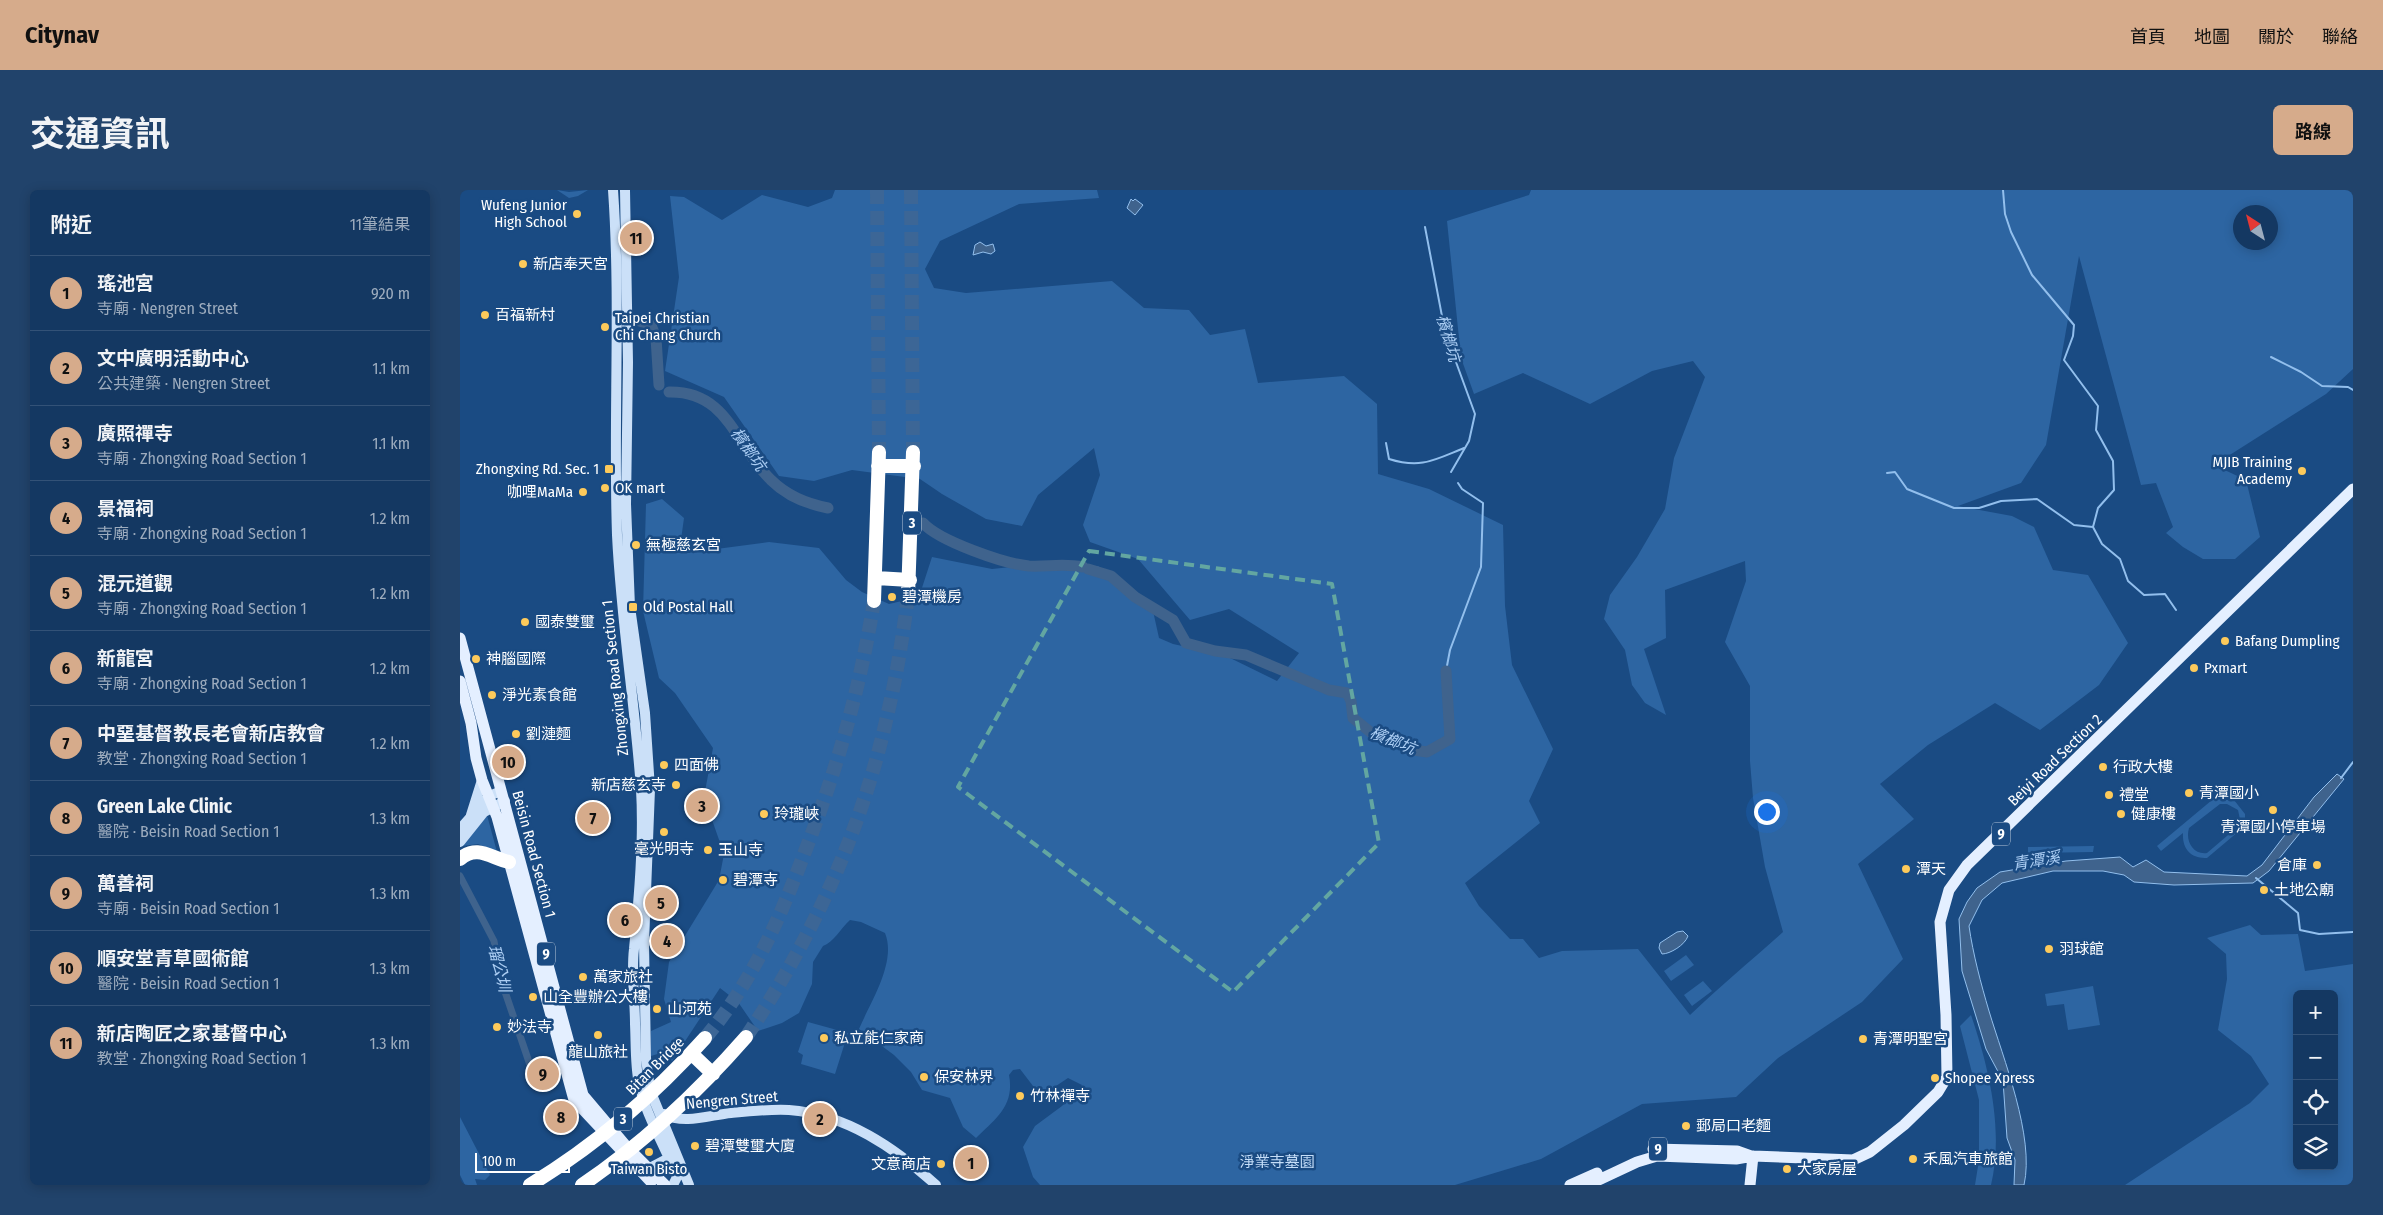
<!DOCTYPE html>
<html lang="zh-TW">
<head>
<meta charset="utf-8">
<style>
  body { margin:0; font-family:"Fira Sans Condensed","Noto Sans TC",sans-serif; background:#21436b; color:#f1f3f6 }
  .controls { position:absolute; right:15px; bottom:15px; display:grid; overflow:hidden; border-radius:8px; box-shadow:0 2px 12px #0003 }
  .controls button { width:45px; height:45px; display:grid; place-items:center; padding:0; border:0; border-bottom:1px solid #335277; background:#143862; color:#f1f3f6; font:25px sans-serif }
  .compass { position:absolute; left:1773px; top:15px; width:45px; height:45px; border-radius:50%; background:#143862; box-shadow:0 2px 12px #0003; rotate:324deg }
  .scale { position:absolute; left:15px; bottom:12px; width:95px; box-sizing:border-box; padding-left:5px; border:2px solid #fff; border-top:0; font-size:14px; line-height:18px; white-space:nowrap; color:#fff; -webkit-text-stroke:4px #1a4b83; paint-order:stroke }
  .you { position:absolute; left:1306px; top:621px; width:18px; height:18px; margin:-12px; border:4px solid #fff; border-radius:50%; background:#1a73e8; box-shadow:0 0 0 8px #1a73e833 }
  .badge { display:grid; place-items:center; width:32px; height:32px; border-radius:50%; background:#d6ab8b; color:#111; font-size:16px; font-weight:700 }
  .pin { position:absolute; translate:-50% -50%; border:2px solid #fff; box-shadow:0 1px 5px #0006 }
  .list { margin:0; padding:0; list-style:none }
  h2 { display:flex; justify-content:space-between; align-items:center; height:65px; margin:0; padding:0 20px; font-size:21px }
  h2 small { font-size:16px; font-weight:400; color:#9dacbe }
  .list li { display:grid; grid-template-columns:32px 1fr auto; gap:15px; align-items:center; box-sizing:border-box; height:75px; padding:0 20px; border-top:1px solid #335277 }
  .list b { display:block; font-size:19px; white-space:nowrap }
  .list p { margin:0; font-size:16px; white-space:nowrap; color:#9dacbe }
  .list em { font-size:16px; font-style:normal; color:#9dacbe }
  .icon { flex:none; width:28px; height:28px; fill:none; stroke:currentColor; stroke-width:2; stroke-linecap:round; stroke-linejoin:round }
  .map { position:relative; flex:none; width:1893px; height:995px; overflow:hidden; border-radius:8px }
  header { display:flex; align-items:center; gap:30px; box-sizing:border-box; height:70px; padding:0 25px; background:#d6ab8b; color:#111 }
  header strong { font-size:24px }
  nav { display:flex; gap:28px; margin-inline-start:auto; font-size:18px }
  .intro { display:flex; align-items:center; justify-content:space-between; box-sizing:border-box; height:120px; padding:0 30px }
  h1 { margin:0; font-size:35px }
  .button { padding:12px 22px; border-radius:8px; background:#d6ab8b; color:#111; font-size:18px; font-weight:700 }
  main { display:flex; gap:30px; padding:0 30px }
  aside { flex:1; background:#143862; border-radius:8px; box-shadow:0 2px 12px #0003 }
  .map>svg:first-child { display:block }
  .green { fill:#2d65a2; fill-rule:evenodd }
  .water { fill:#3f638d; stroke:#92bfed }
  .lines { fill:none; stroke-linecap:round; stroke-linejoin:round }
  .stream { stroke:#92bfed; stroke-width:2 }
  .canal { stroke:#3f638d; stroke-width:7 }
  .river { stroke:#3f638d; stroke-width:11 }
  .highway-tunnel { stroke:#3c6696; stroke-width:14; stroke-dasharray:14 7; stroke-linecap:butt }
  .secondary { stroke:#cbe0f8; stroke-width:10 }
  .primary { stroke:#e4efff; stroke-width:11 }
  .highway { stroke:#fff; stroke-width:14 }
  .marked { fill:none; stroke:#63a6a1; stroke-width:4; stroke-dasharray:10 6; stroke-linejoin:round }
  .poi-dot { fill:#fdca5b; stroke:#1a4b83; stroke-width:2 }
  .labels { text-anchor:middle; stroke-width:5; stroke-linejoin:round; paint-order:stroke }
  .shield { fill:#1a4b83; stroke:#bac9da; stroke-width:1 }
  .shield-label { font-size:14px; font-weight:bold; fill:#fff }
  .poi-label { font-size:15px; fill:#fff; stroke:#1a4b83; text-anchor:start }
  .street-label { font-size:15px; fill:#fff; stroke:#1a4b83 }
  .park-label { font-size:15px; fill:#c4ddf8; stroke:#1a4b83 }
  .water-label { font-size:16px; font-style:italic; fill:#abcdf3; stroke:#1a4b83 }
</style>
</head>
<body>
<header>
<strong>Citynav</strong>
<nav><a>首頁</a><a>地圖</a><a>關於</a><a>聯絡</a></nav>
</header>
<div class="intro"><h1>交通資訊</h1><a class="button">路線</a></div>
<main>
<aside>
<h2>附近<small>11筆結果</small></h2>
<ul class="list">
<li><span class="badge">1</span><div><b>瑤池宮</b><p>寺廟 · Nengren Street</p></div><em>920 m</em></li>
<li><span class="badge">2</span><div><b>文中廣明活動中心</b><p>公共建築 · Nengren Street</p></div><em>1.1 km</em></li>
<li><span class="badge">3</span><div><b>廣照禪寺</b><p>寺廟 · Zhongxing Road Section 1</p></div><em>1.1 km</em></li>
<li><span class="badge">4</span><div><b>景福祠</b><p>寺廟 · Zhongxing Road Section 1</p></div><em>1.2 km</em></li>
<li><span class="badge">5</span><div><b>混元道觀</b><p>寺廟 · Zhongxing Road Section 1</p></div><em>1.2 km</em></li>
<li><span class="badge">6</span><div><b>新龍宮</b><p>寺廟 · Zhongxing Road Section 1</p></div><em>1.2 km</em></li>
<li><span class="badge">7</span><div><b>中堊基督教長老會新店教會</b><p>教堂 · Zhongxing Road Section 1</p></div><em>1.2 km</em></li>
<li><span class="badge">8</span><div><b>Green Lake Clinic</b><p>醫院 · Beisin Road Section 1</p></div><em>1.3 km</em></li>
<li><span class="badge">9</span><div><b>萬善祠</b><p>寺廟 · Beisin Road Section 1</p></div><em>1.3 km</em></li>
<li><span class="badge">10</span><div><b>順安堂青草國術館</b><p>醫院 · Beisin Road Section 1</p></div><em>1.3 km</em></li>
<li><span class="badge">11</span><div><b>新店陶匠之家基督中心</b><p>教堂 · Zhongxing Road Section 1</p></div><em>1.3 km</em></li>
</ul>
</aside>
<div class="map">
<svg width="1893" height="995" viewBox="0 0 1893 995">
  <rect width="100%" height="100%" fill="#1a4b83"/>
  <!-- green -->
  <path class="green" d="M97,0l12,2 19,-2 -10,6 -9,2z
    M375,0h262l2,8 -80,6 -79,37 -15,28 9,19 32,5 146,-12 32,27 45,2 21,25 35,-6 13,54 86,-7 33,28 1,70 51,15 74,36 2,81 7,59 41,84 -24,52 11,22 -75,60 14,23 31,33h13l16,19 23,-7 76,-2 52,66c30,-29 62,-55 93,-83l-18,-65 -12,-69 -3,-37v-75l-25,-44 21,-61 -1,-20 -80,29 1,48 -22,11 22,66 -21,-12 -13,-18 -7,-35 -21,-31 6,-24 27,-38 28,-48 9,-51 31,-81 -12,-16 -41,10 -62,33 -67,-31 -49,21 -13,-36 -14,-137 82,-26 2,-5h822v179l-27,25 -112,71 32,15 14,57 -25,22h-32l-20,-12 -17,-14 7,-6 -17,-44 -15,2 -62,-229 -33,189 -25,38 -63,23 54,10 22,11 19,43 35,5 40,68 -29,42 -59,45 -45,-27 -67,42 -48,39 34,35 -56,45 45,95 -41,43 -84,56 -42,39 -94,7 -101,55 -86,26h-415l-7,-8 -10,-30 12,-21 27,-20 20,-21 -14,-7 -36,24 1,-16 -13,-17 -7,1 -4,5c6,31 -14,44 -33,63l-13,-11 -13,-29 -28,-8 -11,-18 -17,-17 -35,-26c11,-26 38,-67 26,-96l-24,-11 -11,-2c-9,8 -17,23 -27,26l-10,16 -1,22 -13,29 -17,10 -24,8 -20,-29 -18,-14 -48,73 -8,-9 -13,4v-25l20,-9 -7,-23 5,-37 50,-82 5,-26 -20,-57 9,-49 -38,-55 -16,-15 -16,-67 3,-107 16,-5 22,19 -4,29 6,6 83,-11 50,6 27,32 16,12 27,12 30,-7 13,-40 60,12 37,-4 69,1 55,45 6,27 14,6 51,11 53,26 22,-28 -70,-44 -39,11 -52,-61 -48,-17 -7,-17 17,-50 -6,-27 -56,47 -16,31 -36,-7 -44,-25 -22,-15 -68,-9 -38,11 -35,-5 -55,-79 -59,-26 14,-94 -9,-81 14,1 38,23 40,-25 46,12 24,-9zM1780,22h30v30h-30z
    M1764,600l5,5 -5,5h10l11,14v12l-38,32c-16,1 -25,-9 -24,-25l-22,18 -4,-5zM1760,614h7l11,6 3,14 -34,29c-14,2 -22,-12 -18,-25z
    M27,625l10,37 -19,-8 -16,2z
    M1634,656l-1,6 -65,1v-6z
    M1790,735l11,10 37,-1 7,37 48,-7v221h-228l125,-82 19,-19 -18,-28 -33,-26 9,-51 -1,-25 -19,-16zM1837,804h37v172h-37z
    M1226,765l8,10 -23,16 -7,-10z
    M1243,791l9,10 -20,15 -8,-11z
    M1633,796l7,39 -32,5 -4,-26 -17,2 -2,-12z
    M1511,825c18,53 33,115 20,170h-16l4,-25v-60l-19,-74z
    M348,832l40,11 -13,41 -34,-10 2,-9 -5,-3z
    M0,927l30,58 -5,5 -10,-1 2,6h-12l-5,-10z"/>
  <!-- water -->
  <path class="water" d="M671,9l2,2 2,-2 8,6 -8,10 -8,-7z
    M520,52l6,4 7,-2 2,7 -4,3 -8,-2 -10,3 2,-10z
    M1877,584l7,5 -75,92 -16,12 -79,2 -40,-3 -10,-7 -21,-4h-50l-51,12 -20,17 -13,26c4,28 12,58 20,85 14,47 46,126 35,174h-10l1,-25 -8,-22 -4,-57 -17,-32 -24,-78 -3,-52 8,-17 10,-14 23,-16 66,-11 54,-4 13,10 13,-7 18,12 83,4 15,-11 52,-68z
    M1223,741l5,5c-3,9 -18,18 -26,18l-3,-6 1,-5 17,-11z"/>
  <g class="lines">
    <!-- stream -->
    <path class="stream" d="M1543,0l2,24 6,18 21,43 42,50 -1,11 -9,24 34,46 -2,24 17,31 1,29 -16,18 -5,19 9,17 18,15 8,22 16,14 21,-1 11,16
      M965,37l20,105 30,82 -6,27 -18,31
      M1811,167l30,15 21,14 26,1 5,3
      M926,253l3,16c32,10 45,1 75,-11
      M1427,283l8,-1 12,17 47,19h25l22,-7 36,-2 37,26 19,2
      M986,481l4,-21 31,-83 2,-64 -21,-14 -4,-6
      M1881,588l12,-16
      M1796,688l42,35 2,17 19,4 34,-2"/>
    <!-- canal -->
    <path class="canal" d="M0,686l34,65 6,36 30,88"/>
    <!-- river -->
    <path class="river" d="M177,130l14,5 5,13 3,47
      M209,202c60,-1 66,54 102,88 16,16 36,24 57,28
      M463,333c16,18 82,41 106,43 18,1 35,-3 54,1
      M628,379l23,7 24,21 38,23 13,23 29,8 31,4 83,35 18,3 4,8 2,17 21,17h11l28,15 14,2 23,-13 -4,-68"/>
    <!-- highway-tunnel -->
    <path class="highway-tunnel" d="M417,0l2,262
      M451,0l2,262
      M286,847c66,-98 117,-209 142,-325 9,-38 15,-77 20,-116
      M245,848c47,-55 76,-122 101,-189 32,-83 54,-160 68,-248"/>
    <!-- secondary -->
    <path class="secondary" d="M153,0c8,115 0,230 4,345 4,85 18,169 24,254 3,52 -2,108 -7,160 -3,24 1,51 1,75 1,20 0,41 4,60 7,32 26,62 38,93l-4,8
      M165,0l3,172 -2,142 4,103 15,106 5,76 -6,154 2,115 4,32 39,95
      M11,625l11,-35
      M0,639l29,-33 12,-5
      M0,652l24,-30 21,-11
      M204,924c20,11 46,1 67,-1 20,-2 39,-4 58,-3 57,4 106,38 147,75
      M188,979l21,-11"/>
    <!-- primary -->
    <path class="primary" d="M0,448l123,457 44,52 38,38
      M0,491l11,42 5,35 6,22 15,37 77,283 77,82
      M1193,959l84,2 14,5
      M1110,995l27,-12
      M1128,995l49,-23 20,-6 79,3 17,-3 100,4 17,-8 34,-27 34,-33 9,-15 -1,-62 -6,-93 9,-32 18,-25 386,-376
      M1290,995l3,-29"/>
    <!-- highway -->
    <path class="highway" d="M418,276h36
      M416,388l34,2
      M448,406l5,-144
      M414,411l5,-149
      M0,669c17,-15 31,-1 49,3
      M232,864l21,20
      M70,995c66,-40 123,-89 175,-147
      M122,995c62,-42 115,-92 164,-148"/>
  </g>
  <!-- marked area -->
  <path class="marked" d="M629,361l243,33 47,259 -146,149 -275,-205z"/>
  <!-- markers -->
  <g class="poi-dot">
    <circle cx="117" cy="24" r="5"/>
    <circle cx="63" cy="74" r="5"/>
    <circle cx="25" cy="125" r="5"/>
    <circle cx="145" cy="137" r="5"/>
    <rect x="144" y="274" width="10" height="10" rx="2.5"/>
    <circle cx="1842" cy="281" r="5"/>
    <circle cx="145" cy="298" r="5"/>
    <circle cx="123" cy="302" r="5"/>
    <circle cx="176" cy="355" r="5"/>
    <circle cx="432" cy="407" r="5"/>
    <rect x="168" y="412" width="10" height="10" rx="2.5"/>
    <circle cx="65" cy="432" r="5"/>
    <circle cx="1765" cy="451" r="5"/>
    <circle cx="16" cy="469" r="5"/>
    <circle cx="1734" cy="478" r="5"/>
    <circle cx="32" cy="505" r="5"/>
    <circle cx="56" cy="544" r="5"/>
    <circle cx="204" cy="575" r="5"/>
    <circle cx="1643" cy="577" r="5"/>
    <circle cx="216" cy="595" r="5"/>
    <circle cx="1729" cy="603" r="5"/>
    <circle cx="1649" cy="605" r="5"/>
    <circle cx="1813" cy="620" r="5"/>
    <circle cx="304" cy="624" r="5"/>
    <circle cx="1661" cy="624" r="5"/>
    <circle cx="204" cy="642" r="5"/>
    <circle cx="248" cy="660" r="5"/>
    <circle cx="1857" cy="675" r="5"/>
    <circle cx="1446" cy="679" r="5"/>
    <circle cx="263" cy="690" r="5"/>
    <circle cx="1804" cy="700" r="5"/>
    <circle cx="1589" cy="759" r="5"/>
    <circle cx="123" cy="787" r="5"/>
    <circle cx="73" cy="807" r="5"/>
    <circle cx="197" cy="819" r="5"/>
    <circle cx="37" cy="837" r="5"/>
    <circle cx="138" cy="845" r="5"/>
    <circle cx="364" cy="848" r="5"/>
    <circle cx="1403" cy="849" r="5"/>
    <circle cx="464" cy="887" r="5"/>
    <circle cx="1475" cy="888" r="5"/>
    <circle cx="560" cy="906" r="5"/>
    <circle cx="1226" cy="936" r="5"/>
    <circle cx="235" cy="956" r="5"/>
    <circle cx="189" cy="962" r="5"/>
    <circle cx="1453" cy="969" r="5"/>
    <circle cx="481" cy="974" r="5"/>
    <circle cx="1327" cy="979" r="5"/>
  </g>
  <g class="labels">
    <!-- shield labels -->
    <g class="shield">
      <rect x="443" y="321.5" width="18" height="23" rx="4"/>
      <rect x="1532" y="632.5" width="18" height="23" rx="4"/>
      <rect x="77" y="752.5" width="18" height="23" rx="4"/>
      <rect x="154" y="917.5" width="18" height="23" rx="4"/>
      <rect x="1189" y="947.5" width="18" height="23" rx="4"/>
    </g>
    <g class="shield-label">
      <text x="452" y="338">3</text>
      <text x="1541" y="649">9</text>
      <text x="86" y="769">9</text>
      <text x="163" y="934">3</text>
      <text x="1198" y="964">9</text>
    </g>
    <!-- poi labels -->
    <g class="poi-label">
      <text x="107" y="20" text-anchor="end">Wufeng Junior<tspan x="107" dy="17">High School</tspan></text>
      <text x="73" y="79">新店奉天宮</text>
      <text x="35" y="130">百福新村</text>
      <text x="155" y="133">Taipei Christian<tspan x="155" dy="17">Chi Chang Church</tspan></text>
      <text x="1832" y="277" text-anchor="end">MJIB Training<tspan x="1832" dy="17">Academy</tspan></text>
      <text x="139" y="284" text-anchor="end">Zhongxing Rd. Sec. 1</text>
      <text x="155" y="303">OK mart</text>
      <text x="113" y="307" text-anchor="end">咖哩MaMa</text>
      <text x="186" y="360">無極慈玄宮</text>
      <text x="442" y="412">碧潭機房</text>
      <text x="183" y="422">Old Postal Hall</text>
      <text x="75" y="437">國泰雙璽</text>
      <text x="1775" y="456">Bafang Dumpling</text>
      <text x="26" y="474">神腦國際</text>
      <text x="1744" y="483">Pxmart</text>
      <text x="42" y="510">淨光素食館</text>
      <text x="66" y="549">劉漣麵</text>
      <text x="214" y="580">四面佛</text>
      <text x="1653" y="582">行政大樓</text>
      <text x="206" y="600" text-anchor="end">新店慈玄寺</text>
      <text x="1739" y="608">青潭國小</text>
      <text x="1659" y="610">禮堂</text>
      <text x="314" y="629">玲瓏峽</text>
      <text x="1671" y="629">健康樓</text>
      <text x="1813" y="642" text-anchor="middle">青潭國小停車場</text>
      <text x="204" y="664" text-anchor="middle">毫光明寺</text>
      <text x="258" y="665">玉山寺</text>
      <text x="1847" y="680" text-anchor="end">倉庫</text>
      <text x="1456" y="684">潭天</text>
      <text x="273" y="695">碧潭寺</text>
      <text x="1814" y="705">土地公廟</text>
      <text x="1599" y="764">羽球館</text>
      <text x="133" y="792">萬家旅社</text>
      <text x="83" y="812">山全豐辦公大樓</text>
      <text x="207" y="824">山河苑</text>
      <text x="47" y="842">妙法寺</text>
      <text x="374" y="853">私立能仁家商</text>
      <text x="1413" y="854">青潭明聖宮</text>
      <text x="138" y="867" text-anchor="middle">龍山旅社</text>
      <text x="474" y="892">保安林界</text>
      <text x="1485" y="893">Shopee Xpress</text>
      <text x="570" y="911">竹林禪寺</text>
      <text x="1236" y="941">郵局口老麵</text>
      <text x="245" y="961">碧潭雙璽大廈</text>
      <text x="1463" y="974">禾風汽車旅館</text>
      <text x="471" y="979" text-anchor="end">文意商店</text>
      <text x="189" y="984" text-anchor="middle">Taiwan Bisto</text>
      <text x="1337" y="984">大家房屋</text>
    </g>
    <!-- street labels -->
    <g class="street-label">
      <text transform="translate(155 488) rotate(-96)" y="5">Zhongxing Road Section 1</text>
      <text transform="translate(1595 570) rotate(-44)" y="5">Beiyi Road Section 2</text>
      <text transform="translate(74 664) rotate(75)" y="5">Beisin Road Section 1</text>
      <text transform="translate(195 876) rotate(-45)" y="5">Bitan Bridge</text>
      <text transform="translate(272 910) rotate(-5)" y="5">Nengren Street</text>
    </g>
    <!-- park labels -->
    <g class="park-label">
      <text x="817" y="977">淨業寺墓園</text>
    </g>
    <!-- water labels -->
    <g class="water-label">
      <text transform="translate(989 148) rotate(74)" y="6">檳榔坑</text>
      <text transform="translate(289 259) rotate(55)" y="6">檳榔坑</text>
      <text transform="translate(933 550) rotate(22)" y="6">檳榔坑</text>
      <text transform="translate(1576 670) rotate(-9)" y="6">青潭溪</text>
      <text transform="translate(40 778) rotate(76)" y="6">瑠公圳</text>
    </g>
  </g>
</svg>
<div class="controls">
<button>+</button>
<button>−</button>
<button><svg class="icon" aria-label="locate" viewBox="0 0 24 24"><circle cx="12" cy="12" r="6"/><path d="M12 2v4M12 18v4M2 12h4M18 12h4"/></svg></button>
<button><svg class="icon" aria-label="layers" viewBox="0 0 24 24"><path d="M12 4l9 5-9 5-9-5zM3 14l9 5 9-5"/></svg></button>
</div>
<svg class="compass" viewBox="-18 -18 36 36"><path d="M0-13l5 13h-10z" fill="#e53935"/><path d="M0 13l5-13h-10z" fill="#9dacbe"/></svg>
<div class="scale">100 m</div>
<div class="you"></div>
<div class="pin badge" style="left:511px;top:973px">1</div>
<div class="pin badge" style="left:360px;top:929px">2</div>
<div class="pin badge" style="left:242px;top:616px">3</div>
<div class="pin badge" style="left:207px;top:751px">4</div>
<div class="pin badge" style="left:201px;top:713px">5</div>
<div class="pin badge" style="left:165px;top:730px">6</div>
<div class="pin badge" style="left:133px;top:628px">7</div>
<div class="pin badge" style="left:101px;top:927px">8</div>
<div class="pin badge" style="left:83px;top:884px">9</div>
<div class="pin badge" style="left:48px;top:572px">10</div>
<div class="pin badge" style="left:176px;top:48px">11</div>
</div>
</main>
</body>
</html>
